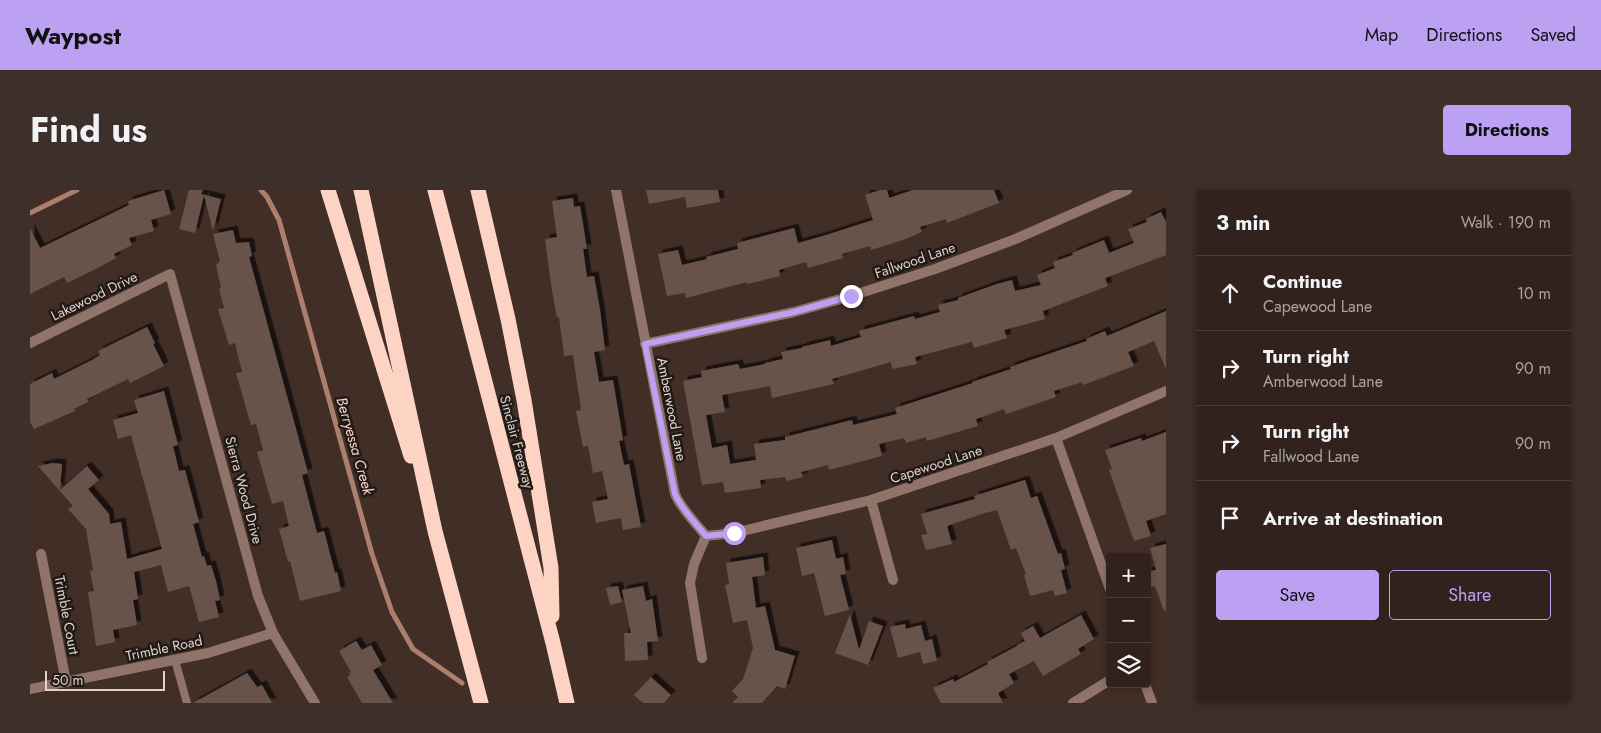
<!DOCTYPE html>
<html lang="en">
<head>
<meta charset="utf-8">
<style>
  body { margin:0; font-family:Jost,sans-serif; background:#3d2f2a; color:#f1f3f6 }
  .controls { position:absolute; right:15px; bottom:15px; display:grid; overflow:hidden; border-radius:5px; box-shadow:0 2px 8px #0003 }
  .controls button { width:45px; height:45px; display:grid; place-items:center; padding:0; border:0; border-bottom:1px solid #4c3f3b; background:#31221d; color:#f1f3f6; font:25px sans-serif }
  .scale { position:absolute; left:15px; bottom:12px; width:120px; box-sizing:border-box; padding-left:5px; border:2px solid #dfd3ce; border-top:0; font-size:14px; line-height:18px; white-space:nowrap; color:#dfd3ce; -webkit-text-stroke:4px #211915; paint-order:stroke }
  .stop { position:absolute; width:15px; height:15px; margin:-11px; border:4px solid #bca0f2; border-radius:50%; background:#fff }
  .stop.end { background:#bca0f2; border-color:#fff; box-shadow:0 1px 5px #0008 }
  .list { margin:0; padding:0; list-style:none }
  h2 { display:flex; justify-content:space-between; align-items:center; height:65px; margin:0; padding:0 20px; font-size:21px }
  h2 small { font-size:16px; font-weight:400; color:#a8a4a4 }
  .list li { display:grid; grid-template-columns:32px 1fr auto; gap:15px; align-items:center; box-sizing:border-box; height:75px; padding:0 20px; border-top:1px solid #4c3f3b }
  .list b { display:block; font-size:19px; white-space:nowrap }
  .list p { margin:0; font-size:16px; white-space:nowrap; color:#a8a4a4 }
  .list em { font-size:16px; font-style:normal; color:#a8a4a4 }
  .actions { display:flex; gap:10px; padding:15px 20px }
  .actions a { flex:1; padding:11px 0; border:1px solid #bca0f2; border-radius:5px; text-align:center; font-size:18px; color:#bca0f2 }
  .actions .main { background:#bca0f2; color:#111 }
  .icon { flex:none; width:28px; height:28px; fill:none; stroke:currentColor; stroke-width:2; stroke-linecap:round; stroke-linejoin:round }
  .map { position:relative; flex:none; width:1136px; height:513px; overflow:hidden; border-radius:5px }
  header { display:flex; align-items:center; gap:30px; box-sizing:border-box; height:70px; padding:0 25px; background:#bca0f2; color:#111 }
  header strong { font-size:24px }
  nav { display:flex; gap:28px; margin-inline-start:auto; font-size:18px }
  .intro { display:flex; align-items:center; justify-content:space-between; box-sizing:border-box; height:120px; padding:0 30px }
  h1 { margin:0; font-size:35px }
  .button { padding:12px 22px; border-radius:5px; background:#bca0f2; color:#111; font-size:18px; font-weight:700 }
  main { display:flex; gap:30px; padding:0 30px }
  aside { flex:1; background:#31221d; border-radius:5px; box-shadow:0 2px 8px #0003 }
  .map>svg:first-child { display:block }
  .lines { fill:none; stroke-linecap:round; stroke-linejoin:round }
  .stream { stroke:#ac7e6d; stroke-width:5 }
  .building { fill:#68534b; filter:url(#shadow) }
  .service { stroke:#907469; stroke-width:8 }
  .minor { stroke:#907469; stroke-width:10 }
  .tertiary { stroke:#907469; stroke-width:10 }
  .motorway { stroke:#fdd3c4; stroke-width:15 }
  .route { stroke:#bca0f2; stroke-width:6 }
  .labels { text-anchor:middle; stroke-width:5; stroke-linejoin:round; paint-order:stroke }
  .street-label { font-size:14px; fill:#dfd3ce; stroke:#211915 }
  .water-label { font-size:15px; font-style:italic; fill:#f8d3c5; stroke:#211915 }
</style>
</head>
<body>
<header>
<strong>Waypost</strong>
<nav><a>Map</a><a>Directions</a><a>Saved</a></nav>
</header>
<div class="intro"><h1>Find us</h1><a class="button">Directions</a></div>
<main>
<div class="map">
<svg width="1136" height="513" viewBox="0 0 1136 513">
  <defs>
    <filter id="shadow"><feDropShadow dx="4.5" dy="-4.5" stdDeviation="0" flood-color="#0009"/></filter>
  </defs>
  <rect width="100%" height="100%" fill="#412e27"/>
  <g class="lines">
    <!-- stream -->
    <path class="stream" d="M231,0l6,7 12,23 93,334 20,58 21,37 49,34
      M0,23l47,-23"/>
  </g>
  <!-- building -->
  <path class="building" d="M134,0l7,24 -20,6 3,11 -25,7 3,7 -18,9 2,4 -18,10 -31,15 -3,-6 -34,17v-66l10,20 89,-43 -1,-4z
    M159,0h14l-2,4 20,5 -8,32 -9,-36 -9,38 -16,-4z
    M616,0h72l2,12 -33,6 -2,-11 -36,7z
    M850,0h7l2,8 24,-8h81l5,13 -52,20 -1,-4 -26,8 2,5 -19,8 -32,10 -1,-4 -28,8 1,4 -35,10 -2,-6 -27,8 1,6 -33,8v-2l-61,16 -1,-5 -18,3 -9,-42 20,-4 4,15 25,-6 -1,-2 32,-8 -1,-6 57,-15 4,15 25,-7 50,-16 -8,-25z
    M543,8l1,9 6,-1 7,43h-4l4,28 7,-1 6,34 5,40 -11,2 5,30 14,-2 10,60 -4,1 5,24 5,-1 12,63 -18,3 -2,-12 -25,5 -4,-21 16,-3 -6,-28 -9,2 -5,-27 -5,1 -7,-36 5,-1 -8,-55 -9,1 -5,-39h-2l-5,-26 -7,-52 12,-2 -5,-36z
    M1131,22l5,10v33l-61,23 3,8 -65,25 2,8 -41,11 3,8 -33,10 -2,-6 -57,15 2,7 -25,5 -1,-7 -59,17 2,5 -62,14 -2,-12 -48,9 3,17 -19,3 6,33 15,-3 3,19 26,-4 -2,-16 31,-4v-3l67,-17 1,5 44,-11 -2,-6 78,-25 -1,-1 39,-13 -1,-2 77,-26 -1,-2 19,-8 2,5 59,-25v58l-12,-28 -26,11 6,14 -51,19 -1,-3 -28,9 2,6 -50,17 -2,-5 -28,10 2,7 -51,15 -1,-4 -20,6 -2,-5 -25,6 3,12 -53,14 -1,-5 -27,7 2,5 -17,4 -1,-4 -25,3 1,8 -36,5 -2,-11 -21,3 -19,-104 19,-4 -1,-6 37,-7 2,5 25,-5v-1l18,-4 -2,-7 21,-4v-1l28,-7 1,6 30,-9 -2,-6 55,-15 1,3 25,-7 -2,-7 20,-5v-2l39,-14 15,-4 3,11 26,-6 -4,-10 18,-7 -2,-6 20,-7 -1,-2 32,-13 5,13 25,-10 -6,-14 19,-7 -1,-3z
    M203,40l3,13 13,-1 3,14 -3,1 59,216 -6,2 15,58 7,-2 11,42 2,-1 4,19 -41,10 -10,-40 -2,1 -9,-33 10,-3 -6,-25 -11,3 -15,-52 6,-2 -7,-26 -5,1 -15,-52 6,-1 -7,-29 -6,2 -11,-36 6,-1 -5,-19 2,-1 -5,-23 4,-4 -7,-27z
    M117,137l8,16 -2,1 11,22 -34,17 -2,-4 -41,20 1,3 -14,7 1,2 -41,18 -4,-7v-38l22,-11 2,6 38,-19 8,-5 -2,-4z
    M134,201l14,54 -5,1 6,25 6,-1 14,52 -6,2 9,33 2,-1 3,10 4,-1 5,16 4,19 -5,1 4,16 -20,5 -10,-36 -21,6 -7,-27 -27,7 4,27 -5,1 4,25 -24,5 2,12 -19,4 -8,-54 6,-1 -4,-20 3,-1 -7,-41 -18,-20 5,-3 -35,-40 15,-3 9,1 -2,26 27,-24 12,14 -11,9 21,25 1,10 11,-2 6,37 35,-10 -31,-114 -13,4 -5,-19 25,-7 -4,-13z
    M1136,242v82l-20,7 5,15 -17,5 -25,-71 3,-1 -7,-19 36,-12 1,3z
    M995,290l6,18 6,-2 21,58 3,-1 4,16 -4,1 6,23 -12,3 -2,-6 -23,6 -6,-21 2,-1 -10,-26 -5,2 -14,-40 -12,3 -38,13 5,18 -26,6 -5,-15 6,-1 -6,-20 54,-15 -1,-3z
    M802,350l4,19 7,-2 3,17 -6,1 9,35 -24,6 -11,-43 -12,3 -6,-28z
    M1136,354v66l-2,1 -9,-25 -4,1 -4,-15 9,-2 -6,-22z
    M733,367l2,18 -13,2 4,31 9,-2 10,44 20,6 -10,33 -8,-3 -15,17h-30l6,-6 -6,-6 11,-12 10,-31 -6,-28 -14,3 -8,-38 4,-1 -3,-21z
    M588,396l4,16 -12,3 -4,-17z
    M613,396l3,15 6,-2 6,42 -11,1 1,18 -23,1 -1,-28h7l-9,-43z
    M820,424l9,36 10,-29 14,5 -15,39 -33,-12z
    M1051,425l13,24 -16,10 3,5 -38,22 -9,-15 -25,13 5,9 -16,10 5,10h-62l-8,-15 20,-9 1,3 34,-18 -1,-2 30,-16v-1l8,-4 -4,-8 12,-7 7,12z
    M875,434l1,5 15,-4 4,16 7,-2 5,22 -14,3 -3,-12 -22,6 -8,-31z
    M326,451l6,9 9,-5 11,20 -9,5 20,33h-31l-15,-26 3,-2 -1,-2 2,-1 -12,-21z
    M217,483l10,14 5,-2 10,18h-79z
    M621,487l20,18 -7,8h-21l-9,-8z"/>
  <g class="lines">
    <!-- service -->
    <path class="service" d="M145,470l12,43"/>
    <!-- minor -->
    <path class="minor" d="M586,0l59,304c7,16 20,28 31,42
      M0,153l140,-69 88,322 15,37 42,70
      M615,154l149,-32 57,-16 84,-27 78,-29 114,-50
      M1026,248l54,151
      M841,310l22,80
      M676,346l28,-3 137,-33 185,-62 110,-47
      M11,364l25,128
      M672,468l-12,-75 4,-19 12,-28
      M1115,494l7,19
      M1043,513l37,-23"/>
    <!-- tertiary -->
    <path class="tertiary" d="M0,499l178,-36 65,-20"/>
    <!-- motorway -->
    <path class="motorway" d="M298,0l83,266
      M331,0l74,341 46,172
      M405,0l118,453 14,60
      M448,0l30,129 16,81 27,168 1,48"/>
  </g>
  <g class="lines">
    <!-- route -->
    <path class="route" d="M704,343l-28,3c-11,-14 -24,-26 -31,-42l-30,-150 149,-32 57,-16"/>
  </g>
  <g class="labels">
    <!-- street labels -->
    <g class="street-label">
      <text transform="translate(885 70) rotate(-19)" y="5">Fallwood Lane</text>
      <text transform="translate(64 106) rotate(-26)" y="5">Lakewood Drive</text>
      <text transform="translate(642 219) rotate(79)" y="5">Amberwood Lane</text>
      <text transform="translate(487 252) rotate(75)" y="5">Sinclair Freeway</text>
      <text transform="translate(906 274) rotate(-18)" y="5">Capewood Lane</text>
      <text transform="translate(214 300) rotate(75)" y="5">Sierra Wood Drive</text>
      <text transform="translate(37 425) rotate(79)" y="5">Trimble Court</text>
      <text transform="translate(134 458) rotate(-12)" y="5">Trimble Road</text>
    </g>
    <!-- water labels -->
    <g class="water-label">
      <text transform="translate(325 256) rotate(74)" y="5">Berryessa Creek</text>
    </g>
  </g>
</svg>
<div class="controls">
<button>+</button>
<button>−</button>
<button><svg class="icon" aria-label="layers" viewBox="0 0 24 24"><path d="M12 4l9 5-9 5-9-5zM3 14l9 5 9-5"/></svg></button>
</div>
<div class="scale">50 m</div>
<div class="stop" style="left:704px;top:343px"></div>
<div class="stop end" style="left:821px;top:106px"></div>
</div>
<aside>
<h2>3 min<small>Walk · 190 m</small></h2>
<ul class="list">
<li><svg class="icon" aria-label="ahead" viewBox="0 0 24 24"><path d="M12 20V5M6 11l6-6 6 6"/></svg><div><b>Continue</b><p>Capewood Lane</p></div><em>10 m</em></li>
<li><svg class="icon" aria-label="right" viewBox="0 0 24 24"><path d="M7 20v-9h11M14 6l5 5-5 5"/></svg><div><b>Turn right</b><p>Amberwood Lane</p></div><em>90 m</em></li>
<li><svg class="icon" aria-label="right" viewBox="0 0 24 24"><path d="M7 20v-9h11M14 6l5 5-5 5"/></svg><div><b>Turn right</b><p>Fallwood Lane</p></div><em>90 m</em></li>
<li><svg class="icon" aria-label="arrive" viewBox="0 0 24 24"><path d="M6 21V4h12l-3 4 3 4H6"/></svg><div><b>Arrive at destination</b></div></li>
</ul>
<div class="actions"><a class="main">Save</a><a>Share</a></div>
</aside>
</main>
</body>
</html>
